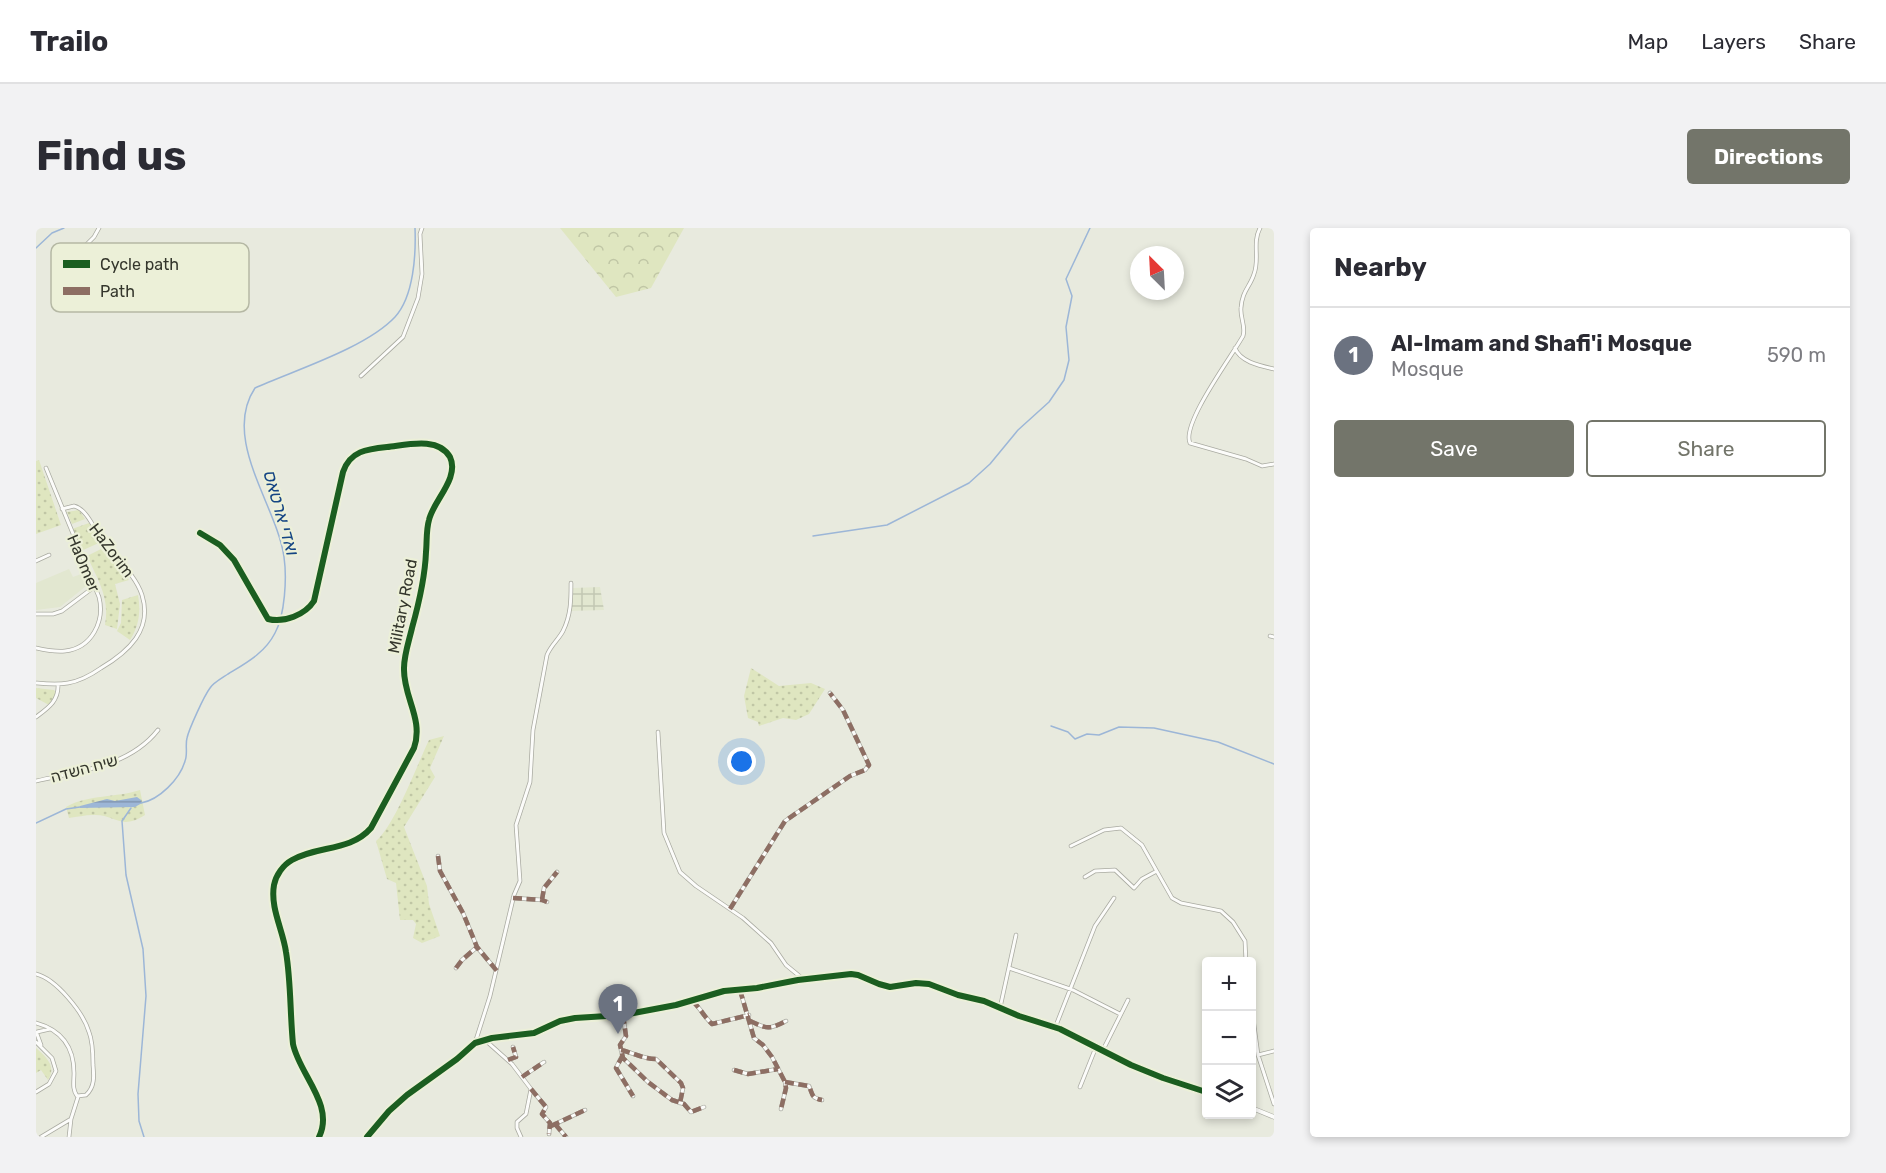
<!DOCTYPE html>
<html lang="en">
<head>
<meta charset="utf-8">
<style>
  body { margin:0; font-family:Rubik,Heebo,sans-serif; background:#f2f2f3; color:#2b2b33 }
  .controls { position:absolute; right:18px; bottom:18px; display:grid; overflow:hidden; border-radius:6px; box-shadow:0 3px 9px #0003 }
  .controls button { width:54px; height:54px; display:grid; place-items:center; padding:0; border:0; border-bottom:2px solid #e1e1e2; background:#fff; color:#2b2b33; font:30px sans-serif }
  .compass { position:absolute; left:1094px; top:18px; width:54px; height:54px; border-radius:50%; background:#fff; box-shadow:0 3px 9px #0003; rotate:336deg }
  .you { position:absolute; left:706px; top:534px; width:21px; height:21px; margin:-15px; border:4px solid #fff; border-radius:50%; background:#1a73e8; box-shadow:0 0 0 9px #1a73e833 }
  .badge { display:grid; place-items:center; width:39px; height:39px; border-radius:50%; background:#73756a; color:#fff; font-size:20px; font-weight:700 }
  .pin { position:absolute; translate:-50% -50px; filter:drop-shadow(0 2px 3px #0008) }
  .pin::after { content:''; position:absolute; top:32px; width:21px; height:18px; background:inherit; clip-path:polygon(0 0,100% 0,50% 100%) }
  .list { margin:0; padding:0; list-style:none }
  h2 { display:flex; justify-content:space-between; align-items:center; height:78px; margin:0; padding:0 24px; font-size:26px }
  h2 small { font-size:20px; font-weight:400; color:#7c7c81 }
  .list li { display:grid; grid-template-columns:39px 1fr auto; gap:18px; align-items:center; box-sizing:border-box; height:96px; padding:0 24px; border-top:2px solid #e1e1e2 }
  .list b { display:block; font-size:22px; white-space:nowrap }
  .list p { margin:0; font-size:20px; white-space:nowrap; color:#7c7c81 }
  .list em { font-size:20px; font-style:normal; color:#7c7c81 }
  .actions { display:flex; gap:12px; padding:18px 24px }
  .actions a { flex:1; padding:14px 0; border:2px solid #73756a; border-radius:6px; text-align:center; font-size:21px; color:#73756a }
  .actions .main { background:#73756a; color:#fff }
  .icon { flex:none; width:33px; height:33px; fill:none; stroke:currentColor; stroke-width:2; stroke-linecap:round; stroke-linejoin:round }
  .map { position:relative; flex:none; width:1238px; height:909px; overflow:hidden; border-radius:6px }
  header { display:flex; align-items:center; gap:36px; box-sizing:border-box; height:84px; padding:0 30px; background:#fff; border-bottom:2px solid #e1e1e2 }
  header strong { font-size:28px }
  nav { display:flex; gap:33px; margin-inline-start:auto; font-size:21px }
  .intro { display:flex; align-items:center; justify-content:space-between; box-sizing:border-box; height:144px; padding:0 36px }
  h1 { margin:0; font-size:42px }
  .button { padding:15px 27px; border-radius:6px; background:#73756a; color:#fff; font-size:21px; font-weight:700 }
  main { display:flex; gap:36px; padding:0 36px }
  aside { flex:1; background:#fff; border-radius:6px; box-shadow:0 3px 9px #0003 }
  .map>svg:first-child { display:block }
  .built { fill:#e2e7d0 }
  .industrial { fill:url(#industrial-grid) }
  .green { fill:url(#green-dots) }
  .forest { fill:url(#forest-crowns) }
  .water { fill:url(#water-rules) }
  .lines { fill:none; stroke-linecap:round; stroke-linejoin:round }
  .stream { stroke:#9cb6d7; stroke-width:1.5 }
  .minor-casing { stroke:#a9aaa1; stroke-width:4.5 }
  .tertiary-casing { stroke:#a9aaa1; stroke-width:5 }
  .minor { stroke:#fcfcfa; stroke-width:3 }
  .tertiary { stroke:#fcfcfa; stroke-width:4 }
  .quiet { stroke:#8d6e63; stroke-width:4.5; stroke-dasharray:9 4.5; stroke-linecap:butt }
  .cycleway-casing { stroke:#ecf0d8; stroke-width:10 }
  .cycleway { stroke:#1b5e20; stroke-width:6 }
  .labels { text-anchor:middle; stroke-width:4.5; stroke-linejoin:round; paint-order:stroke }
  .street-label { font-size:16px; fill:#34362c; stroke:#ecf0d8 }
  .water-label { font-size:18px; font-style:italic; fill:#154584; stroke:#ecf0d8 }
  .key { fill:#ecf0d8; stroke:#b5b8a4; stroke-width:1.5 }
  .key-label { font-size:16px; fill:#34362c }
</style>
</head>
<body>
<header>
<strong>Trailo</strong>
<nav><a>Map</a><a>Layers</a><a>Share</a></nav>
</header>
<div class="intro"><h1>Find us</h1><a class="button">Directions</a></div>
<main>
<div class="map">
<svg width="1238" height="909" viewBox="0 0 1238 909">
  <defs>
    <pattern id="industrial-grid" width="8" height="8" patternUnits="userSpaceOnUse" patternTransform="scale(1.5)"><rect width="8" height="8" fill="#e2e7d0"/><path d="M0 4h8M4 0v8" fill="none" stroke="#c2c7b3"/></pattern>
    <pattern id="green-dots" width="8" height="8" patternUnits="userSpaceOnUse" patternTransform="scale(1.5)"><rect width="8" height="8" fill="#dfe6c0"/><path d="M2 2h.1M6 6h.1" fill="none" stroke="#c0c6a5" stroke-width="1.8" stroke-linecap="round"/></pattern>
    <pattern id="forest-crowns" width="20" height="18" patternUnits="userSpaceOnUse" patternTransform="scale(1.5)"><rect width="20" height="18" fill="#dfe6c0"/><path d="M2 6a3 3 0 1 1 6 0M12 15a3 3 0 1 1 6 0" fill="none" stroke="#c0c6a5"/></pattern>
    <pattern id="water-rules" width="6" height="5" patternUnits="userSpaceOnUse" patternTransform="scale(1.5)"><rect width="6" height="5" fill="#9cb6d7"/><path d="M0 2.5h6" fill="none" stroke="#8095af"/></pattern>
  </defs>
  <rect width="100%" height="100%" fill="#e8eade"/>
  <!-- built -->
  <path class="built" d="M33,341l4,8 8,-3 5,12 -26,21 -24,3v-27z"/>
  <!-- industrial -->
  <path class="industrial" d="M564,359l4,23 -35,1 4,-23z"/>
  <!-- green -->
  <path class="green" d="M3,232l22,65 -25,9v-73z
    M43,282l6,9 -13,5 -5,-12z
    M53,295l12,19 -20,9 -9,-22z
    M67,320l26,32 -14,4 5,20 -3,25 -12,-4c5,-27 -7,-45 -18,-69z
    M102,367c3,16 1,31 -8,45l-13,-9 4,-8 1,-23z
    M715,440l28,18 32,-3 14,6 -16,25 -13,6 -13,-2 -24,8 -1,-4 -10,-4 -4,-22z
    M0,460l18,2 2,3 -7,12 -13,-7z
    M408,508l-14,32 5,9 -31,50 23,59 2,18 11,32 -18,7 -9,-5 3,-14 -3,-4h-13l-4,-37 -9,-4 -11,-38c19,-16 41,-76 53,-101z
    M104,562l5,25c-25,16 -29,-1 -52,0 -8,0 -16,2 -24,3l-3,-11c23,-13 50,-9 74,-17z
    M0,820c10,9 21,18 12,32l-7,-10 -5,3z"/>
  <!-- forest -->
  <path class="forest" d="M524,0h124l-33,60 -35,9z"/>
  <!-- water -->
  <path class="water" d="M101,569l4,3 1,3 -7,4 -55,1v-2l27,-7 8,2z"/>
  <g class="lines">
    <!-- stream -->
    <path class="stream" d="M0,20l16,-15 12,-5
      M777,308l74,-11 82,-42 21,-19 28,-34 31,-28 15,-22 5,-20 -3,-33 6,-31 -6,-17 24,-51
      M1015,498l17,6 7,7 12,-5 12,1 20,-8 35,1 64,14 56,22
      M105,575c18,-3 39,-24 44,-42 3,-7 0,-16 2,-23 2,-9 17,-42 23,-50 3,-5 12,-10 18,-14 18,-11 37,-21 47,-41 10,-18 12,-55 9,-76 -7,-51 -63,-118 -29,-169 40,-18 111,-40 140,-71 19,-21 21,-63 20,-89
      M95,580l-9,13 4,54 17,74 3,47 -8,98 1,27 5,16
      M0,595l30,-14 14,-2"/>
    <!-- minor casing -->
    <g class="minor-casing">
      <path id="minor" d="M1224,0c-8,15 0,31 -6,46 -4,13 -12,17 -13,34 -1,10 5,18 2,28 -11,20 -62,88 -53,107l56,16 16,7 12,-2
        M43,24l15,-15 5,-9
        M1199,120c5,14 26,18 39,21
        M325,148l42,-39 15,-39 4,-24 -2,-40 2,-6
        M164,305l20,12 14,15 34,59c16,4 37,-4 46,-18l29,-129c7,-21 24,-23 44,-25 19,-2 51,-11 63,10 10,21 -17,44 -21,63 -3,10 -2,22 -3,32 -1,26 -7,51 -14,76 -3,13 -8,27 -8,40 -1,29 20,51 10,80l-43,80c-21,24 -53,17 -79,32 -9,5 -16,15 -18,25 -4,23 9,45 12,67 5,30 4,62 7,92 6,30 42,61 26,93
        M0,333l13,-6
        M0,386h17l9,-3 32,-24
        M1234,408l4,1
        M0,420c9,2 20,4 29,3 27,-3 40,-30 34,-54l-53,-129
        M0,455c11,1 21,2 32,0 12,-2 23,-8 33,-15 27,-16 52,-38 41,-73 -7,-21 -27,-37 -40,-55 -8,-11 -15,-31 -28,-34l-12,3
        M0,489c12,-9 23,-16 22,-33
        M622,504l6,101 16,39 16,14 47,32 28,25 15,22 17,14
        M0,553c43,-10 93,-14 122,-51
        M1035,618l33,-16 17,-2 21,17 30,53 9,5 40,8 12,11 12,19 1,21
        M402,628l2,15 23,42 14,34 19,23
        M1049,649l10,-6 20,-1 19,18 8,-9 13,-7
        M477,670l29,2 5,2
        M506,672l2,-12 13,-16
        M694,681l55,-88 65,-45 15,-6 4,-5 -26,-55 -13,-17
        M420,740l6,-8 15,-13
        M973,740l64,22 47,24
        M0,746c20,5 47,38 53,58 4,10 4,22 4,33 1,11 2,22 -7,30l-9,1c-5,-7 -3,-14 -3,-23 0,-26 -13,-43 -38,-50
        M704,762l14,48 9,7 9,12 13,25 1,6 -5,21
        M656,773c8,6 12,16 20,23l37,-9
        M964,780l16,-73
        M1216,782l6,45 16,49
        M587,787l3,21 -6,9 3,13 25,24 24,18 12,4 7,8 13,-5
        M714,793c17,8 19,9 36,0
        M1019,800l40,-102 19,-28
        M1,804l13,-3
        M1,806l4,11
        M449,812l27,24 19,25 -5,25 -9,8v6l4,9
        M0,814l16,16 4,13 -7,13 -13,8
        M439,815l15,-47 24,-101 6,-14 -4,-56 14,-43 3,-52 14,-75c4,-10 12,-16 16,-24 8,-16 8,-31 8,-48
        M585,822c13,3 22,9 35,9l25,24 2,5 -3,15
        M1067,822l25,-50
        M1222,827l16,-4
        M586,828l-6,12 17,28
        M472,832l8,-3 -3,-10
        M698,842l14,4 30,-5
        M486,849l22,-15
        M749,854l24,4c4,9 2,12 13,14
        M1044,859l16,-40
        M495,861l15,18 -4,7 8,9 -1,11
        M519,896l11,13
        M515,898l34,-16
        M5,909l30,-18 7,-22
        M33,909l2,-18"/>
    </g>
    <!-- tertiary casing -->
    <g class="tertiary-casing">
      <path id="tertiary" d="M1216,880l22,9
        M331,909l22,-26 18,-16 50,-36 18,-16 17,-5 42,-5 26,-12 15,-3 48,-3 53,-10 48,-14 33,-3 41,-8 53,-6 7,1 21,9 11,3 26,-4 13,1 29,11 26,6 35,15 41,13 71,36 32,13 43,14"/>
    </g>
    <!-- minor -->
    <use href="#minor" class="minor"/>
    <!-- tertiary -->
    <use href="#tertiary" class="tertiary"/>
    <!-- quiet -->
    <path class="quiet" d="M402,628l2,15 23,42 14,34 20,24
      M477,670l29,2 5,2
      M506,672l2,-12 13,-16
      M694,681l55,-88 65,-45 15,-6 4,-5 -26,-55 -13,-17
      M420,740l6,-8 15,-13
      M704,762l14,48 9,7 9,12 13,25 1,6 -5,21
      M656,773c8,6 12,16 20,23l37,-9
      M587,787l3,21 -6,9 3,13 25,24 24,18 12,4 7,8 13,-5
      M714,793c17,8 19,9 36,0
      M585,822c13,3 22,9 35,9l25,24 2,5 -3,15
      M587,827l-7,13 17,28
      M472,832l8,-3 -3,-10
      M698,842l14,4 30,-5
      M486,849l22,-15
      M749,854l24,4c4,9 2,12 13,14
      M495,861l15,18 -4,7 8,9 -1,11
      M519,896l11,13
      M515,898l34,-16"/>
    <!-- cycleway casing -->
    <g class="cycleway-casing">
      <path id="cycleway" d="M164,305l20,12 14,15 34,59c16,4 37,-4 46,-18l29,-129c7,-21 24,-23 44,-25 19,-2 51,-11 63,10 10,21 -17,44 -21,63 -3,10 -2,22 -3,32 -1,26 -7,51 -14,76 -3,13 -8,27 -8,40 -1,29 20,51 10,80l-43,80c-21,24 -53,17 -79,32 -9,5 -16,15 -18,25 -4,23 9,45 12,67 5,30 4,62 7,92 6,30 42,61 26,93
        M331,909l22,-26 18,-16 50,-36 18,-16 17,-5 42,-5 26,-12 15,-3 48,-3 53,-10 48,-14 33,-3 41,-8 53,-6 7,1 21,9 11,3 26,-4 13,1 29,11 26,6 35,15 41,13 71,36 32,13 43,14"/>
    </g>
    <!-- cycleway -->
    <use href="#cycleway" class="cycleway"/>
  </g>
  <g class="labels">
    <!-- street labels -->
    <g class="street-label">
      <text transform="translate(76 322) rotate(53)" y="6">HaZorim</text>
      <text transform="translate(48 335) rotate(67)" y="6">HaOmer</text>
      <text transform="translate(366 378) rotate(-79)" y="6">Military Road</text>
      <text transform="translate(48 540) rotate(-15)" y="6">שיח השדה</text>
    </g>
    <!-- water labels -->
    <g class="water-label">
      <text transform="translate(245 285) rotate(74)" y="6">ואדי ארטאס</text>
    </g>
  </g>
  <!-- legend -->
  <rect x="15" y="15" width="198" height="69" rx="9" class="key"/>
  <rect x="27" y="32" width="27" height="8" fill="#1b5e20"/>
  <rect x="27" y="59" width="27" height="8" fill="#8d6e63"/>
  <g class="key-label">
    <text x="64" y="42">Cycle path</text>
    <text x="64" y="69">Path</text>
  </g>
</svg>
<div class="controls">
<button>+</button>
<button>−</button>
<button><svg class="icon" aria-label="layers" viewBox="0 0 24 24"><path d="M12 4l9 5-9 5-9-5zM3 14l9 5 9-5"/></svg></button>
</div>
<svg class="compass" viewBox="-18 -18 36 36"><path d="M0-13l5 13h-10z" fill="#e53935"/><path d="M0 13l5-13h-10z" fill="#7c7c81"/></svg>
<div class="you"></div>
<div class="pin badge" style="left:582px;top:806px;background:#6b7280">1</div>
</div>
<aside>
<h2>Nearby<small></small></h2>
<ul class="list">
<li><span class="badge" style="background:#6b7280">1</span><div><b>Al-Imam and Shafi'i Mosque</b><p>Mosque</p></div><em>590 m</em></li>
</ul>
<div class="actions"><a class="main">Save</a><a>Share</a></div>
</aside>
</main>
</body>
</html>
